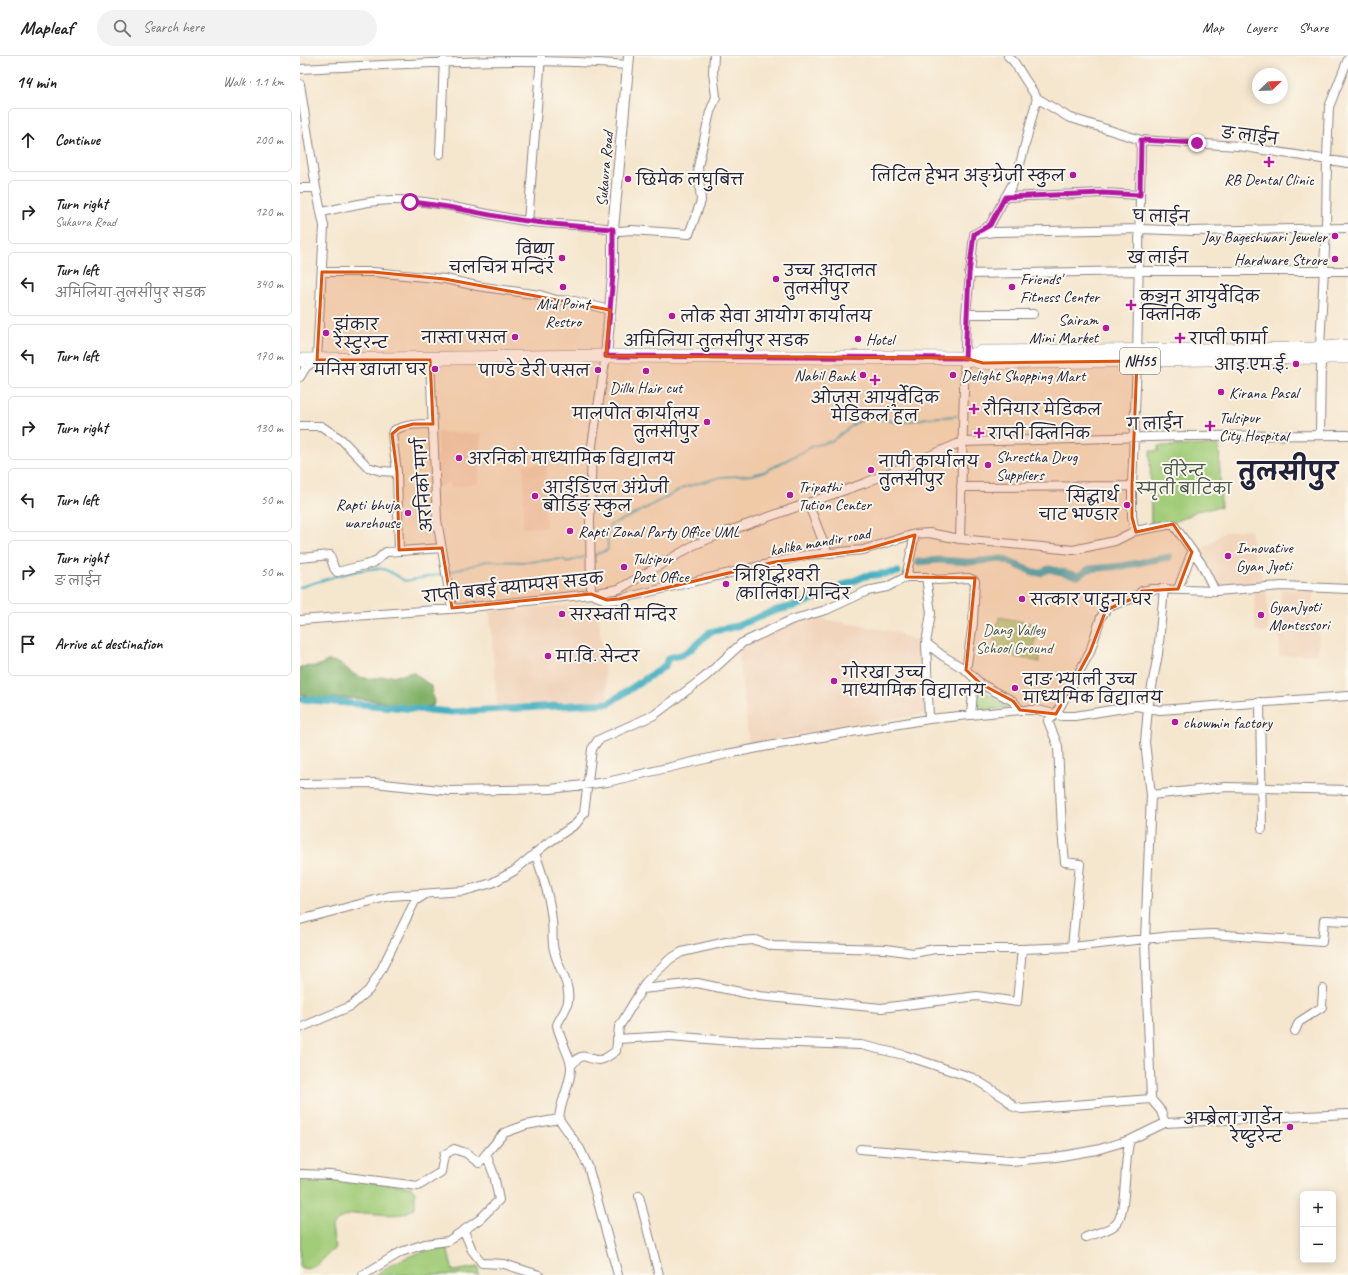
<!DOCTYPE html>
<html lang="en">
<head>
<meta charset="utf-8">
<style>
  body { margin:0; font-family:Caveat,"Playpen Sans Deva",sans-serif; background:#f2f2f2; color:#222 }
  .controls { position:absolute; right:12px; bottom:12px; display:grid; overflow:hidden; border-radius:6px; box-shadow:0 2px 10px #0003 }
  .controls button { width:36px; height:36px; display:grid; place-items:center; padding:0; border:0; border-bottom:1px solid #e0e0e0; background:#fff; color:#222; font:20px sans-serif }
  .compass { position:absolute; left:952px; top:12px; width:36px; height:36px; border-radius:50%; background:#fff; box-shadow:0 2px 10px #0003; rotate:67deg }
  .stop { position:absolute; width:12px; height:12px; margin:-9px; border:3px solid #b5179e; border-radius:50%; background:#fff }
  .stop.end { background:#b5179e; border-color:#fff; box-shadow:0 1px 4px #0008 }
  .list { margin:0; padding:0; list-style:none }
  h2 { display:flex; justify-content:space-between; align-items:center; height:52px; margin:0; padding:0 16px; font-size:17px }
  h2 small { font-size:13px; font-weight:400; color:#767676 }
  .list li { display:grid; grid-template-columns:26px 1fr auto; gap:12px; align-items:center; box-sizing:border-box; height:64px; margin:0 8px 8px; padding:0 8px; border:1px solid #e0e0e0; border-radius:6px }
  .list b { display:block; font-size:15px; white-space:nowrap }
  .list p { margin:0; font-size:13px; white-space:nowrap; color:#767676 }
  .list em { font-size:13px; font-style:normal; color:#767676 }
  .icon { flex:none; width:22px; height:22px; fill:none; stroke:currentColor; stroke-width:2; stroke-linecap:round; stroke-linejoin:round }
  .map { position:relative; flex:none; width:1048px; height:1219px; overflow:hidden }
  header { display:flex; align-items:center; gap:24px; box-sizing:border-box; height:56px; padding:0 20px; background:#fff; border-bottom:1px solid #e0e0e0 }
  header strong { font-size:19px }
  nav { display:flex; gap:22px; margin-inline-start:auto; font-size:14px }
  .search { width:280px; height:36px; background:#f2f2f2; display:flex; align-items:center; gap:10px; box-sizing:border-box; padding:0 14px; border-radius:22px; color:#767676; font-size:15px }
  main { display:flex }
  aside { flex:1; background:#fff }
  .map>svg:first-child { display:block }
  .built { fill:#f1d5bd }
  .green { fill:#a1cc78; stroke:#62775a }
  .forest { fill:#80b068; stroke:#516952 }
  .lines { fill:none; stroke-linecap:round; stroke-linejoin:round }
  .stream { stroke:#44b0c2; stroke-width:2 }
  .canal { stroke:#44b0c2; stroke-width:7 }
  .minor-casing { stroke:#8c8484; stroke-width:10 }
  .tertiary-casing { stroke:#8c8484; stroke-width:12 }
  .primary-casing { stroke:#8c8484; stroke-width:14 }
  .minor { stroke:#fff; stroke-width:8 }
  .tertiary { stroke:#fff; stroke-width:10 }
  .primary { stroke:#fff; stroke-width:13 }
  .route { stroke:#b5179e; stroke-width:5 }
  .marked { fill:#de560e; fill-opacity:0.2; stroke:#de560e; stroke-width:3; stroke-linejoin:round }
  .poi-dot { fill:#b5179e; stroke:#fbf7ec; stroke-width:1.5 }
  .labels { text-anchor:middle; stroke-width:4; stroke-linejoin:round; paint-order:stroke }
  .shield { fill:#fbf7ec; stroke:#636270; stroke-width:1 }
  .shield-label { font-size:15px; font-weight:bold; fill:#22223b }
  .street-label { font-size:16px; fill:#22223b; stroke:#fbf7ec }
  .poi-label { font-size:16px; fill:#22223b; stroke:#fbf7ec; text-anchor:start }
  .park-label { font-size:16px; fill:#48554d; stroke:#fbf7ec }
  .town-label { font-size:24px; font-weight:bold; fill:#22223b; stroke:#fbf7ec }
</style>
</head>
<body>
<header>
<strong>Mapleaf</strong>
<div class="search"><svg class="icon" aria-label="search" viewBox="0 0 24 24"><circle cx="10" cy="10" r="6"/><path d="M15 15l6 6"/></svg>Search here</div>
<nav><a>Map</a><a>Layers</a><a>Share</a></nav>
</header>
<main>
<aside>
<h2>14 min<small>Walk · 1.1 km</small></h2>
<ul class="list">
<li><svg class="icon" aria-label="ahead" viewBox="0 0 24 24"><path d="M12 20V5M6 11l6-6 6 6"/></svg><div><b>Continue</b></div><em>200 m</em></li>
<li><svg class="icon" aria-label="right" viewBox="0 0 24 24"><path d="M7 20v-9h11M14 6l5 5-5 5"/></svg><div><b>Turn right</b><p>Sukaura Road</p></div><em>120 m</em></li>
<li><svg class="icon" aria-label="left" viewBox="0 0 24 24"><path d="M17 20v-9H6M10 6l-5 5 5 5"/></svg><div><b>Turn left</b><p>अमिलिया-तुलसीपुर सडक</p></div><em>340 m</em></li>
<li><svg class="icon" aria-label="left" viewBox="0 0 24 24"><path d="M17 20v-9H6M10 6l-5 5 5 5"/></svg><div><b>Turn left</b></div><em>170 m</em></li>
<li><svg class="icon" aria-label="right" viewBox="0 0 24 24"><path d="M7 20v-9h11M14 6l5 5-5 5"/></svg><div><b>Turn right</b></div><em>130 m</em></li>
<li><svg class="icon" aria-label="left" viewBox="0 0 24 24"><path d="M17 20v-9H6M10 6l-5 5 5 5"/></svg><div><b>Turn left</b></div><em>50 m</em></li>
<li><svg class="icon" aria-label="right" viewBox="0 0 24 24"><path d="M7 20v-9h11M14 6l5 5-5 5"/></svg><div><b>Turn right</b><p>ङ लाईन</p></div><em>50 m</em></li>
<li><svg class="icon" aria-label="arrive" viewBox="0 0 24 24"><path d="M6 21V4h12l-3 4 3 4H6"/></svg><div><b>Arrive at destination</b></div></li>
</ul>
</aside>
<div class="map">
<svg width="1048" height="1219" viewBox="0 0 1048 1219">
  <rect width="100%" height="100%" fill="#fbf7ec"/>
  <filter id="ink" filterUnits="userSpaceOnUse"><feTurbulence type="fractalNoise" baseFrequency=".025" numOctaves="2"/><feDisplacementMap in="SourceGraphic" scale="8" xChannelSelector="R" yChannelSelector="G"/><feConvolveMatrix kernelMatrix="1 2 1 2 8 2 1 2 1" color-interpolation-filters="sRGB"/></filter>
  <filter id="wash" filterUnits="userSpaceOnUse"><feTurbulence type="fractalNoise" baseFrequency=".012" numOctaves="4" result="noise"/><feDisplacementMap in="SourceGraphic" scale="16" xChannelSelector="R" yChannelSelector="G"/><feGaussianBlur stdDeviation="0.9" result="paint"/><feColorMatrix in="noise" values="0 0 0 0 0 0 0 0 0 0 0 0 0 0 0 0 0 1.4 0 .05"/><feComposite in="paint" operator="in"/></filter>
  <g filter="url(#wash)">
    <rect width="100%" height="100%" fill="#f5e6ce"/>
    <!-- built -->
    <path class="built" d="M137,376l44,2 -2,49 -29,5 -1,-5 -12,4z
      M224,408h23l-1,64h-23z
      M950,473l5,31 4,-1 3,24 -46,3 -17,-34 25,-20z
      M981,533l33,1 -4,32 9,1 -1,31 -39,2z
      M967,535l1,41h-12l-2,-40z
      M297,547l11,98 -111,6 -7,-96z
      M515,559l1,3 81,14 6,4 21,7 4,70 -179,30 -11,-94 47,-25z"/>
    <!-- green -->
    <path class="green" d="M919,389l2,62 -25,4 -9,6 -16,6 -20,3 -1,-75h8v-5z
      M699,561l39,8 -4,23 7,2 -2,12 -47,-10z
      M676,629l32,23 -34,3z
      M0,1116l111,15 4,4v15c-15,22 -61,-8 -83,20l3,22 -2,2c-9,7 -20,24 -33,17z
      M147,1192l6,23 25,-4 1,8h-104c23,-16 44,-25 72,-27z"/>
    <!-- forest -->
    <path class="forest" d="M28,605c15,-1 22,15 36,17 9,1 16,-1 25,-2 4,-1 9,0 13,-1 4,-1 8,-3 12,-2l17,13 3,16 -1,4c-20,4 -51,-5 -71,-7 -22,-2 -41,2 -62,-5v-27l17,-1z"/>
    <g class="lines">
      <!-- stream -->
      <path class="stream" d="M294,499l14,-5 -1,-18 3,-7 25,-11 50,-27 36,-10 31,-2 14,-4 47,-25 19,-5 22,-17 12,-6h11l23,5 27,-5 29,-2
        M149,516l38,-11 38,1 38,-3 4,3 17,-5
        M0,531c21,-6 63,-21 83,-18 8,2 15,8 22,12l37,-7"/>
      <!-- canal -->
      <path class="canal" d="M618,506l21,-2 30,2 33,-3 31,13 7,1 9,-4 29,7 11,-7 34,-3 46,-9
        M0,643l152,13 157,-9 56,-37 3,-8 13,-3 9,-5 20,-18 27,-6 37,-15 24,-6 22,-9 7,-1 15,-9 23,-10 33,-4"/>
    </g>
  </g>
  <g filter="url(#ink)">
    <g class="lines">
      <!-- minor casing -->
      <g class="minor-casing">
        <path id="minor" d="M0,13c110,-5 219,-13 328,-4
          M0,28l16,104 8,38 -7,134 -11,7 -6,10
          M737,42l31,19 73,23 97,6 110,17
          M140,98l4,-93
          M0,132h16
          M705,141l98,-4 37,2
          M22,156c23,-5 48,-12 72,-12 45,0 88,15 132,21 31,5 64,2 94,10l11,-1 58,4 12,-33 -3,-34 12,-55 6,-15 -3,-25 1,-16
          M228,166l13,-166
          M679,178l15,-2 146,-3 53,2 155,-3
          M22,216h51l72,7 32,7 63,9 16,5 18,1 36,9
          M669,218l170,-3h209
          M666,258h67
          M1020,291l6,-119 1,-69 2,-52 19,-48
          M306,300l-14,89 -2,76 1,73 16,6 12,-1 188,-44 56,-5 52,-16 14,-1 31,6 113,11 42,-9 20,-10 38,-7 28,39 14,28
          M130,304l7,160 15,88
          M0,370h21l21,14 26,27 13,4 16,1
          M1020,379l1,-76
          M661,431l171,-1
          M508,447l20,51
          M835,475l-3,-14v-31l5,-125 4,-221
          M660,483l6,-225 8,-80 16,-9 27,-49 20,-78 -23,-36 -6,-6
          M99,494l-2,-78 -5,-38 1,-3c13,-7 26,-7 40,-7
          M0,502l30,-3 4,13 3,4 36,-9c6,-3 7,-7 13,-11l56,-4
          M606,521h20l5,36 -5,30 3,76
          M626,521l11,3 32,-2 6,3 -2,42 -7,47
          M878,533l14,-37
          M0,564l163,-12 128,-14 28,-5 75,-44 29,-12 142,-50 97,-41 224,-6 162,-1
          M626,587l17,13 23,14 15,14 32,17 7,9
          M960,646l2,127
          M671,659l2,-23 3,-12
          M0,728l74,-1 76,8 101,-2 56,-7 120,-28 47,-9 155,-26 91,-9h18l24,6h13l61,-10 24,4 188,-14
          M851,739l75,-8 122,3
          M235,797c8,22 15,45 17,68 1,8 0,16 1,24 2,19 18,37 15,56 -1,9 -8,16 -11,24 2,13 14,32 14,42 0,18 -11,34 -12,52l21,30 8,17 30,109
          M0,864l90,-24 74,-5 28,-8 22,-12 31,-26 31,-21 8,-11 8,-64 6,-9 56,-25 51,-38 37,-34 49,-23 35,-10 41,-19 20,-4 19,-10 9,-43
          M772,891l8,-83 -15,-2 -3,-31 -4,-85 -10,-25 8,-7 34,-62 11,-35 5,-7 5,-4 23,-8 8,-7 10,-2 63,2 67,-5 66,3
          M342,933l55,-6 62,13 122,12 96,-12 40,6 5,-53
          M0,972l51,-22 18,-16 12,-20 34,-69 11,-7
          M995,975l4,-9 23,-15 1,-18
          M317,983l53,-3 61,5 130,4 43,10 69,23 32,20 9,9 8,2 129,-10 10,12 4,12 183,-9
          M271,1010c13,-17 15,-6 28,-6 6,0 12,-6 17,-9l3,-24 27,-45 24,-23 12,-7 44,-10 29,-2 18,6 113,3 27,4 22,-4h87l50,-2 100,-11 41,-2 109,8 2,-22 24,1
          M851,1043l-6,-159 6,-145 -6,-53 3,-34 10,-54 6,-66
          M560,1093l150,12 46,-4 40,-7 34,-10
          M0,1118l31,1 87,11 23,-14 3,-17 10,-6 12,4 13,10 7,-9
          M339,1140l20,79
          M164,1175l8,19 10,13 22,1 35,11
          M786,1181c9,-3 21,-6 29,-12 13,-10 8,-66 15,-85l35,-17
          M63,1219l38,-23 24,-8 23,-3 32,-22 19,-19 -5,-25 -8,-21 18,-21 22,-8 33,-6"/>
      </g>
      <!-- tertiary casing -->
      <g class="tertiary-casing">
        <path id="tertiary" d="M306,300l7,-81v-46l16,-173"/>
      </g>
      <!-- primary casing -->
      <g class="primary-casing">
        <path id="primary" d="M1015 297a6 6 0 1 1 12 0a6 6 0 1 1-12 0Z
          M1024,292l24,-2
          M1025,301h23
          M665,302l17,-6 334,-3
          M0,304l306,-4 359,2 18,5 334,-6"/>
      </g>
      <!-- minor -->
      <use href="#minor" class="minor"/>
      <!-- tertiary -->
      <use href="#tertiary" class="tertiary"/>
      <!-- primary -->
      <use href="#primary" class="primary"/>
    </g>
  </g>
  <g class="lines" filter="url(#ink)">
    <!-- route -->
    <path class="route" d="M110,146c39,3 78,14 117,19 29,4 57,6 86,8v46l-7,81 359,2 4,-84 5,-40 16,-9 15,-28 98,-4 37,2 1,-55 56,3"/>
  </g>
  <!-- marked area -->
  <path class="marked" d="M22,216h51l72,7 165,31 -4,46 359,2 18,5 154,-2 -5,125v31l4,15 37,-8 19,28 -14,37 -36,2 -8,7 -28,12 -16,42 -34,62 -36,-4 -7,-9 -32,-17 -15,-14 9,-92 -69,-1 9,-42 -52,15 -88,12 -156,37 -12,1 -16,-6 -139,14 -10,-60 -43,2 -2,-78 -5,-38 7,-6 14,-4h20l-3,-64h-113z"/>
  <!-- markers -->
  <g class="poi-dot">
    <path d="M967 100h4v4h4v4h-4v4h-4v-4h-4v-4h4z"/>
    <circle cx="773" cy="119" r="4"/>
    <circle cx="328" cy="123" r="4"/>
    <circle cx="1035" cy="180" r="4"/>
    <circle cx="262" cy="202" r="4"/>
    <circle cx="1035" cy="203" r="4"/>
    <circle cx="476" cy="223" r="4"/>
    <circle cx="263" cy="231" r="4"/>
    <circle cx="712" cy="231" r="4"/>
    <path d="M829 243h4v4h4v4h-4v4h-4v-4h-4v-4h4z"/>
    <circle cx="372" cy="260" r="4"/>
    <circle cx="806" cy="272" r="4"/>
    <circle cx="26" cy="277" r="4"/>
    <circle cx="215" cy="281" r="4"/>
    <path d="M878 276h4v4h4v4h-4v4h-4v-4h-4v-4h4z"/>
    <circle cx="558" cy="283" r="4"/>
    <circle cx="996" cy="308" r="4"/>
    <circle cx="135" cy="313" r="4"/>
    <circle cx="298" cy="314" r="4"/>
    <circle cx="346" cy="315" r="4"/>
    <circle cx="563" cy="319" r="4"/>
    <circle cx="653" cy="319" r="4"/>
    <path d="M573 318h4v4h4v4h-4v4h-4v-4h-4v-4h4z"/>
    <circle cx="921" cy="336" r="4"/>
    <path d="M672 347h4v4h4v4h-4v4h-4v-4h-4v-4h4z"/>
    <circle cx="407" cy="366" r="4"/>
    <path d="M908 364h4v4h4v4h-4v4h-4v-4h-4v-4h4z"/>
    <path d="M677 371h4v4h4v4h-4v4h-4v-4h-4v-4h4z"/>
    <circle cx="159" cy="402" r="4"/>
    <circle cx="688" cy="409" r="4"/>
    <circle cx="571" cy="414" r="4"/>
    <circle cx="490" cy="439" r="4"/>
    <circle cx="235" cy="440" r="4"/>
    <circle cx="827" cy="449" r="4"/>
    <circle cx="108" cy="457" r="4"/>
    <circle cx="270" cy="475" r="4"/>
    <circle cx="928" cy="500" r="4"/>
    <circle cx="324" cy="511" r="4"/>
    <circle cx="426" cy="528" r="4"/>
    <circle cx="722" cy="543" r="4"/>
    <circle cx="262" cy="558" r="4"/>
    <circle cx="961" cy="559" r="4"/>
    <circle cx="248" cy="600" r="4"/>
    <circle cx="534" cy="625" r="4"/>
    <circle cx="715" cy="632" r="4"/>
    <circle cx="875" cy="666" r="4"/>
    <circle cx="990" cy="1071" r="4"/>
  </g>
  <g class="labels">
    <!-- shield labels -->
    <rect class="shield" x="820" y="292" width="40" height="26" rx="3"/>
    <g class="shield-label">
      <text x="840" y="310">NH55</text>
    </g>
    <!-- street labels -->
    <g class="street-label">
      <text transform="translate(950 79) rotate(7)" y="6">ङ लाईन</text>
      <text transform="translate(304 113) rotate(-85)" y="6">Sukaura Road</text>
      <text transform="translate(861 160) rotate(1)" y="6">घ लाईन</text>
      <text x="858" y="207">ख लाईन</text>
      <text x="416" y="290">अमिलिया-तुलसीपुर सडक</text>
      <text transform="translate(855 367) rotate(-2)" y="6">ग लाईन</text>
      <text transform="translate(123 429) rotate(-94)" y="6">अरनिको मार्ग</text>
      <text transform="translate(520 485) rotate(-10)" y="6">kalika mandir road</text>
      <text transform="translate(213 531) rotate(-6)" y="6">राप्ती बबई क्याम्पस सडक</text>
    </g>
    <!-- poi labels -->
    <g class="poi-label">
      <text x="765" y="125" text-anchor="end">लिटिल हेभन अङ्‍ग्रेजी स्कुल</text>
      <text x="336" y="129">छिमेक लघुबित्त</text>
      <text x="969" y="129" text-anchor="middle">RB Dental Clinic</text>
      <text x="1027" y="186" text-anchor="end">Jay Bageshwari Jeweler</text>
      <text x="254" y="199" text-anchor="end">विष्णु<tspan x="254" dy="18">चलचित्र मन्दिर</tspan></text>
      <text x="1027" y="209" text-anchor="end">Hardware Strore</text>
      <text x="484" y="220">उच्च अदालत<tspan x="484" dy="18">तुलसीपुर</tspan></text>
      <text x="720" y="228">Friends'<tspan x="720" dy="18">Fitness Center</tspan></text>
      <text x="840" y="246">कञ्चन आयुर्वेदिक<tspan x="840" dy="18">क्लिनिक</tspan></text>
      <text x="263" y="253" text-anchor="middle">Mid Point<tspan x="263" dy="18">Restro</tspan></text>
      <text x="380" y="266">लोक सेवा आयोग कार्यालय</text>
      <text x="798" y="269" text-anchor="end">Sairam<tspan x="798" dy="18">Mini Market</tspan></text>
      <text x="34" y="274">झंकार<tspan x="34" dy="18">रेस्टुरन्ट</tspan></text>
      <text x="207" y="287" text-anchor="end">नास्ता पसल</text>
      <text x="889" y="288">राप्ती फार्मा</text>
      <text x="566" y="289">Hotel</text>
      <text x="988" y="314" text-anchor="end">आइ.एम.ई.</text>
      <text x="127" y="319" text-anchor="end">मनिस खाजा घर</text>
      <text x="290" y="320" text-anchor="end">पाण्डे डेरी पसल</text>
      <text x="555" y="325" text-anchor="end">Nabil Bank</text>
      <text x="661" y="325">Delight Shopping Mart</text>
      <text x="346" y="337" text-anchor="middle">Dillu Hair cut</text>
      <text x="929" y="342">Kirana Pasal</text>
      <text x="575" y="347" text-anchor="middle">ओजस आयुर्वेदिक<tspan x="575" dy="18">मेडिकल हल</tspan></text>
      <text x="683" y="359">रौनियार मेडिकल</text>
      <text x="399" y="363" text-anchor="end">मालपोत कार्यालय<tspan x="399" dy="18">तुलसीपुर</tspan></text>
      <text x="919" y="367">Tulsipur<tspan x="919" dy="18">City Hospital</tspan></text>
      <text x="688" y="383">राप्ती क्लिनिक</text>
      <text x="696" y="406">Shrestha Drug<tspan x="696" dy="18">Suppliers</tspan></text>
      <text x="167" y="408">अरनिको माध्यामिक विद्यालय</text>
      <text x="579" y="411">नापी कार्यालय<tspan x="579" dy="18">तुलसीपुर</tspan></text>
      <text x="498" y="436">Tripathi<tspan x="498" dy="18">Tution Center</tspan></text>
      <text x="243" y="437">आईडिएल अंग्रेजी<tspan x="243" dy="18">बोर्डिङ् स्कुल</tspan></text>
      <text x="819" y="446" text-anchor="end">सिद्धार्थ<tspan x="819" dy="18">चाट भण्डार</tspan></text>
      <text x="100" y="454" text-anchor="end">Rapti bhuja<tspan x="100" dy="18">warehouse</tspan></text>
      <text x="278" y="481">Rapti Zonal Party Office UML</text>
      <text x="936" y="497">Innovative<tspan x="936" dy="18">Gyan Jyoti</tspan></text>
      <text x="332" y="508">Tulsipur<tspan x="332" dy="18">Post Office</tspan></text>
      <text x="434" y="525">त्रिशिद्धेश्वरी<tspan x="434" dy="18">(कालिका) मन्दिर</tspan></text>
      <text x="730" y="549">सत्कार पाहुना घर</text>
      <text x="969" y="556">GyanJyoti<tspan x="969" dy="18">Montessori</tspan></text>
      <text x="270" y="564">सरस्वती मन्दिर</text>
      <text x="256" y="606">मा.वि. सेन्टर</text>
      <text x="542" y="622">गोरखा उच्च<tspan x="542" dy="18">माध्यामिक विद्यालय</tspan></text>
      <text x="723" y="629">दाङ भ्याली उच्च<tspan x="723" dy="18">माध्यमिक विद्यालय</tspan></text>
      <text x="883" y="672">chowmin factory</text>
      <text x="982" y="1068" text-anchor="end">अम्ब्रेला गार्डेन<tspan x="982" dy="18">रेष्टुरेन्ट</tspan></text>
    </g>
    <!-- park labels -->
    <g class="park-label">
      <text x="884" y="420">वीरेन्द्र<tspan x="884" dy="18">स्मृती बाटिका</tspan></text>
      <text x="714" y="579">Dang Valley<tspan x="714" dy="18">School Ground</tspan></text>
    </g>
    <!-- town labels -->
    <g class="town-label">
      <text x="988" y="424">तुलसीपुर</text>
    </g>
  </g>
</svg>
<div class="controls">
<button>+</button>
<button>−</button>
</div>
<svg class="compass" viewBox="-18 -18 36 36"><path d="M0-13l5 13h-10z" fill="#e53935"/><path d="M0 13l5-13h-10z" fill="#767676"/></svg>
<div class="stop" style="left:110px;top:146px"></div>
<div class="stop end" style="left:897px;top:87px"></div>
</div>
</main>
</body>
</html>
